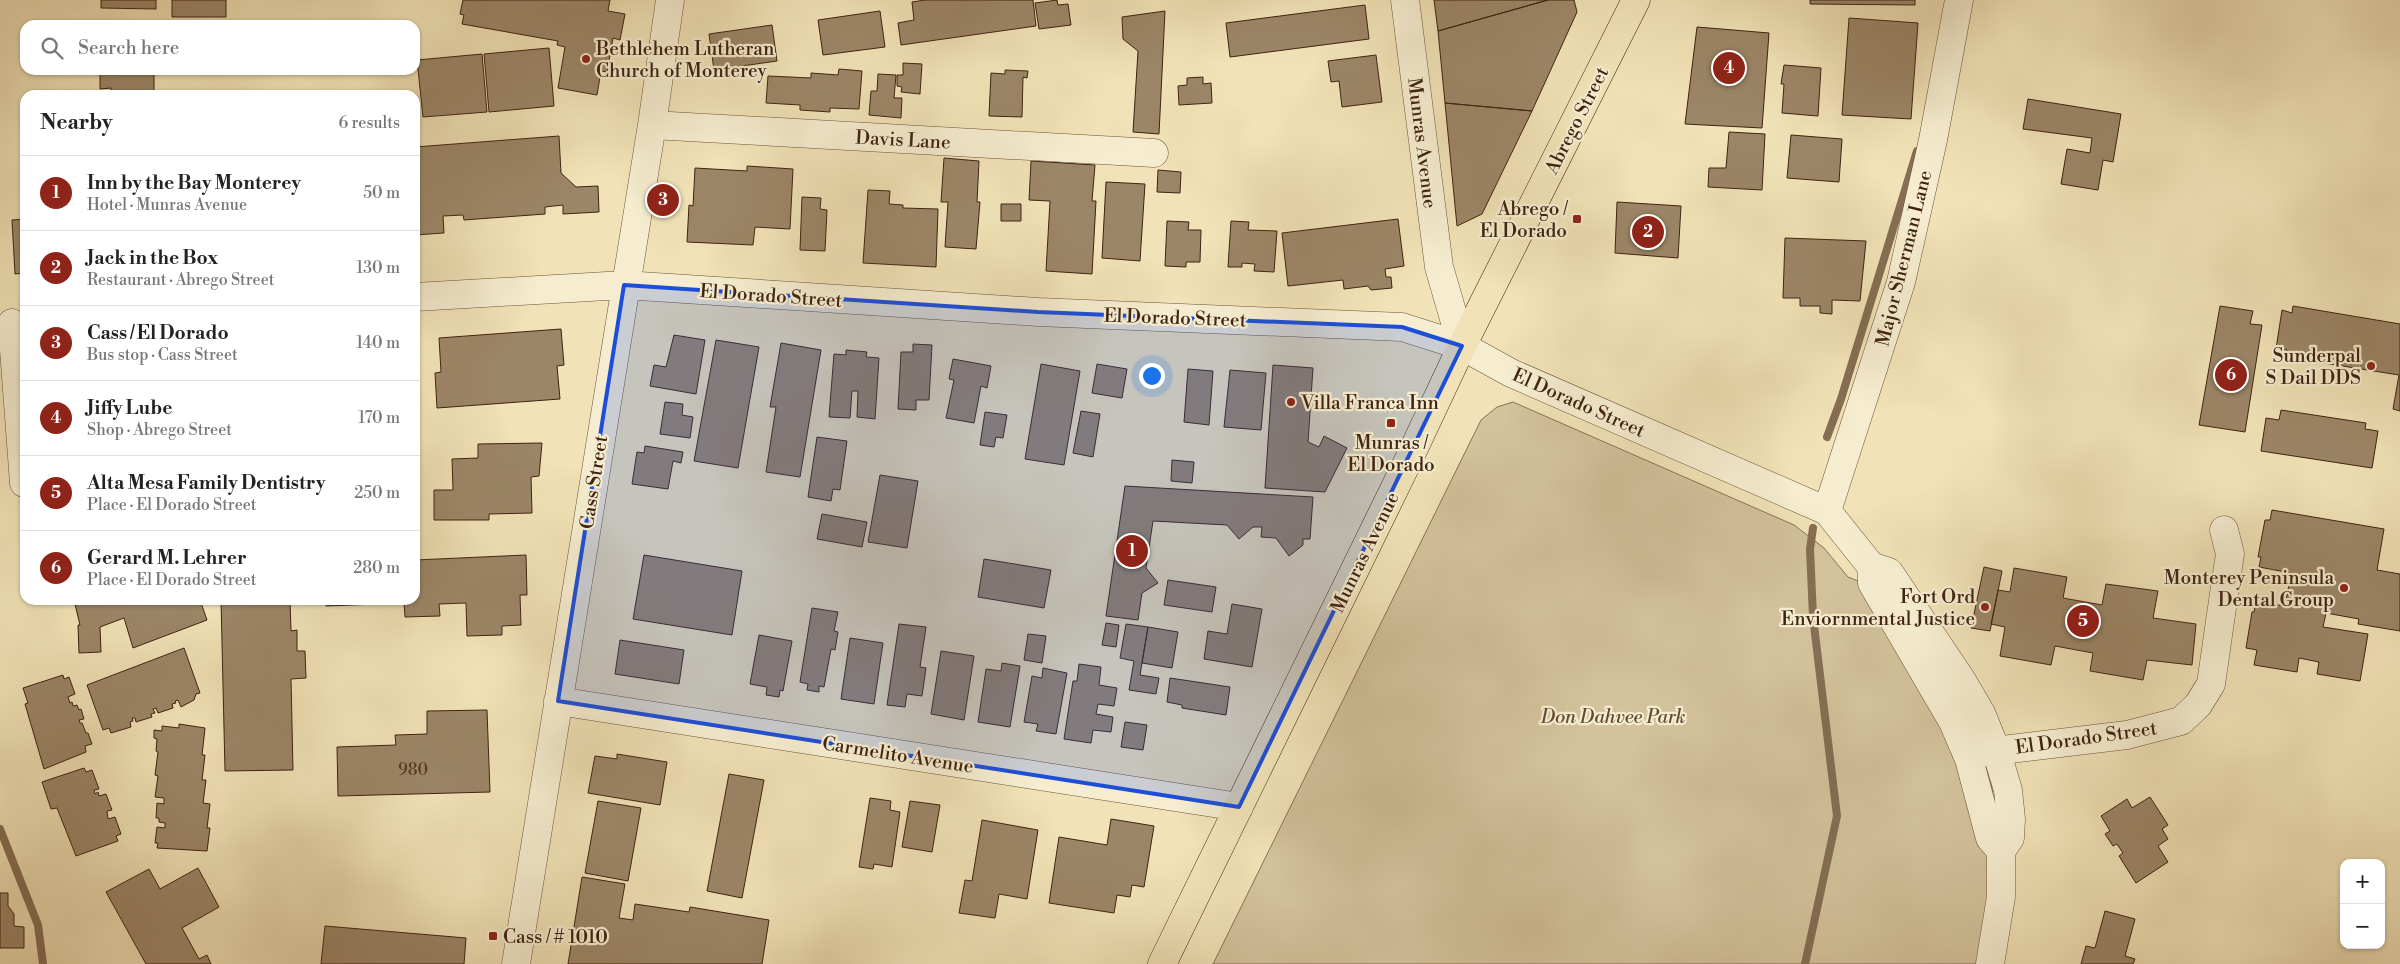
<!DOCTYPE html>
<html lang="en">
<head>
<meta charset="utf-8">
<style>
  body { margin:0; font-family:"Libre Bodoni",serif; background:#f6f6f6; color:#222 }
  .controls { position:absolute; right:15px; bottom:15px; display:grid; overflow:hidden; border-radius:10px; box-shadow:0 1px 4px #0004 }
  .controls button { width:45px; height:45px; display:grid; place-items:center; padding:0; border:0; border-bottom:1px solid #e0e0e0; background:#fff; color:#222; font:25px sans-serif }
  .you { position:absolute; left:1151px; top:375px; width:18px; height:18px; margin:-12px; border:4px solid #fff; border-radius:50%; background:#1a73e8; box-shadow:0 0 0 8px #1a73e833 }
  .badge { display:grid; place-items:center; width:32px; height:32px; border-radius:50%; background:#8f2418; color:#fff; font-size:16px; font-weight:700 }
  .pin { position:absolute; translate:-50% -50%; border:2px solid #fff; box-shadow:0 1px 5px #0006 }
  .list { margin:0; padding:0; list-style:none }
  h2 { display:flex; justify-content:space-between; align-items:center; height:65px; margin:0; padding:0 20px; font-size:21px }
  h2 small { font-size:16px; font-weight:400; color:#767676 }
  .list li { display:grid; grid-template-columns:32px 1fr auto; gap:15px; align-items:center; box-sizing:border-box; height:75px; padding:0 20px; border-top:1px solid #e0e0e0 }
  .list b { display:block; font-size:19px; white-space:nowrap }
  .list p { margin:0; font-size:16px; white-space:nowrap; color:#767676 }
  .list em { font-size:16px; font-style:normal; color:#767676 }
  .icon { flex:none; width:28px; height:28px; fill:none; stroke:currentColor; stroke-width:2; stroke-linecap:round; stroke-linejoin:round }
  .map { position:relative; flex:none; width:2400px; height:964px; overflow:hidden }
  .search { position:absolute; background:#fff; box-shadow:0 1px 4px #0004; left:20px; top:20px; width:400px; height:55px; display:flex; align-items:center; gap:12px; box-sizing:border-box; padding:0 18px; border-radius:15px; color:#767676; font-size:19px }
  .panel { position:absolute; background:#fff; box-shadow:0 1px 4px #0004; left:20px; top:90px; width:400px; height:515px; border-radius:15px }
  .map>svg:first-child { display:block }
  .green { fill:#d3c29b; stroke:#897256 }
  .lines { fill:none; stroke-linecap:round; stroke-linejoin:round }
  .stream { stroke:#856e53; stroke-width:8 }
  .building { fill:#9c8668; stroke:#3f2212 }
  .minor-casing { stroke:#6c523b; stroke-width:29 }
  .major-casing { stroke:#3f2212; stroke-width:29 }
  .minor { stroke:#f6edd0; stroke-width:28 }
  .major { stroke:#f1e3b7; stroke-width:28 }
  .marked { fill:#1d4ed8; fill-opacity:0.2; stroke:#1d4ed8; stroke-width:4; stroke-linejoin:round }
  .poi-dot { fill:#8f2418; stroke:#f6edd0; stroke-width:2 }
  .labels { text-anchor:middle; stroke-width:4.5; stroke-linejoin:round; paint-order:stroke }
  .number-label { font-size:16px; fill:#563b28 }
  .poi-label { font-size:19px; fill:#3f2212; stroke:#f6edd0; text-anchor:end }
  .street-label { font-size:19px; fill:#3f2212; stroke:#f6edd0 }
  .park-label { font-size:19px; font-style:italic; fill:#644a34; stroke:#f6edd0 }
</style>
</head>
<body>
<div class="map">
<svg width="2400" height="964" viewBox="0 0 2400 964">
  <rect width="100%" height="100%" fill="#f1e3b7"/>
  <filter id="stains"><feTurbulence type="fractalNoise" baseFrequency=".004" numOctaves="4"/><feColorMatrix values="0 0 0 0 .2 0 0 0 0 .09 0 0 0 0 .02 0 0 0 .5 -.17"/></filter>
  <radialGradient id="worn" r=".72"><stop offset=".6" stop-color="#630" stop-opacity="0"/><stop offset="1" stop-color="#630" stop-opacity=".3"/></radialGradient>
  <!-- green -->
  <path class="green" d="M1513,402l281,123 30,23 24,29 40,16 64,92 34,69 13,76 -9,134h-777l268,-544 16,-13z"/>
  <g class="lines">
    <!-- stream -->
    <path class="stream" d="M1827,437l14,-38 76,-248
      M0,829l38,96 5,39
      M1805,964l32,-148 -24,-199 -3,-68 3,-21"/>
  </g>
  <!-- building -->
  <path class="building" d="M101,0h55v9l-55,-1z
    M172,0h54v17h-54z
    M463,0h147l-2,11 17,3 -5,26 -7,-2 -6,34 -6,-1 -4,24 -39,-7 7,-41 -8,-2 1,-4 -96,-17 2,-9 -4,-1z
    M925,0h108l3,26 -135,19 -3,-22 16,-3 -2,-18z
    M1057,0l1,5 10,-1 3,21 -32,4 -4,-26z
    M1434,0h114l-110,31z
    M1548,0h26l3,12 -45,99 -87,-8 -7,-72z
    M1810,0h105v5l-105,-1z
    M1365,5l4,34 -139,18 -4,-34z
    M880,11l5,36 -62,8 -5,-35z
    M1165,11l-6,123 -26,-2 5,-81 -15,-12 -1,-22z
    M1849,18l69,5 -7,96 -69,-4z
    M100,23h55v2h-55z
    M772,25l5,36 -63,9 -5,-36z
    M1697,27l72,6 -7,95 -77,-4z
    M549,48l5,58 -65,6 -5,-58z
    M482,54l5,58 -64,5 -6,-57z
    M1376,55l6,47 -40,5 -3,-26 -8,1 -3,-21z
    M903,63l19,1 -2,30 -19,-2 1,-5 -5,-1v-11h6z
    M1784,65l37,3 -3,48 -36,-3 2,-29h-3z
    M839,69l23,2 -3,38 -29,-1v4l-30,-2v-5l-34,-2 2,-27 43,2v-5l27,2z
    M100,70h54v25h-43v-7l-11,1z
    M1005,70l23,1 -1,7 -4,-1 -1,40 -33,-1 2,-43 14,1z
    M878,74l18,1 -2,23h8l-1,20 -32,-3 2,-24h6z
    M1203,77v7l8,-1 1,20 -33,2 -1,-19 9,-1v-7z
    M2028,99l93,15 -8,48 -10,-2 -5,30 -37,-6 6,-35 23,4 2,-15 -69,-9z
    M1445,103l87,8 -50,103 -25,12z
    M1729,132l36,2 -3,56 -54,-3 1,-19h17z
    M1791,135l51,4 -3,43 -52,-4z
    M559,136l2,37 15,14 22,-1 1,26 -36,2v-9l-18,2v7l-81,6 -1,-5 -20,1 1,17 -29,2v-88z
    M944,158l35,3 -2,41h3l-4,47 -31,-2 3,-45h-7z
    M1031,161l64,4 -3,36h4l-4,73 -46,-3 4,-70 -21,-1z
    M747,166l46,3 -3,60 -35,-2 -2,18 -66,-3 2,-37 4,1 2,-38 52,3z
    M1158,170l23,2 -1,21 -23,-1z
    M1106,182l39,2 -5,77 -38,-3z
    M868,190l22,1 -1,13 14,1v3l35,1 -2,58 -73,-4z
    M802,197l19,1 -1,11 7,1 -2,41 -25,-1z
    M1617,202l64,4 -3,52 -63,-5z
    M1001,204h20v17h-20z
    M25,219v54l-10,1 -3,-54z
    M1398,219l6,47 -19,3 1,8h5l1,11 -21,2 -3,-4 -24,3 -1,-9 -55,6 -6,-53z
    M1167,221l22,1 -1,8h13l-1,32h-14v5l-21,-1z
    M1231,221l18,1 -1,8 29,1 -3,41 -20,-1 1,-7 -13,-1v4h-14z
    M1785,238l81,3 -6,60 -28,-1v14l-12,-1v-7h-20v-8h-17z
    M2220,306l33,5 -3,13 12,1 -17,107 -46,-7z
    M2293,306l107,18v87l-7,-2 6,-34 -113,-18 1,-7 -11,-1 6,-39 10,3z
    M561,329l3,36 -7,1 3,33 -123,9 -2,-35 6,-1 -2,-34z
    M674,335l31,5 -9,54 -46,-8 4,-21 12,2z
    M716,340l43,7 -21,121 -44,-7z
    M781,343l40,7 -21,127 -34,-5 10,-65h-6z
    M913,344l19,1 -3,55h-13v10l-18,-1 3,-57h12z
    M846,350l21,2 -1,5 13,1 -4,61 -18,-2 1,-26h-6l-2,27 -21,-1 5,-63 12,1z
    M953,359l38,7 -4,22 -6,-2 -7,37 -28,-5 8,-38 -5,-1z
    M1041,364l39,7 -16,94 -39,-6z
    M1097,364l30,5 -5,29 -30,-5z
    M1273,365l40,3 -5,74 11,5 5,-11 23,12 -22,44 -60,-4z
    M1188,369l25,2 -4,54 -25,-3z
    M1230,370l36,3 -5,57 -37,-3z
    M665,402l18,2 -1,11 11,2 -3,21 -30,-4z
    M2281,410l85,13 -1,6 13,2 -6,37 -111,-17 5,-33 13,2z
    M1081,411l19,3 -7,43 -20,-4z
    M985,412l22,3 -4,23 -7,-1 -2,10 -14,-2z
    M817,437l30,4 -7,49 -7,-1 -2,12 -23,-4z
    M542,443l-3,33 -8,1 1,36 -43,1v6h-55v-30h19l-1,-31 26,-1v-14z
    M645,446l38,6 -2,11 -8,-2 -5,28 -36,-5 5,-32 7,1z
    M1172,460l22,2 -2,21 -21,-2z
    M880,475l38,6 -11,67 -39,-6z
    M1125,486l188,11 -3,42h-7v6l-14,11 -13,-18 -15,-1 1,-10h-9l-14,12 -12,-14 -74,-4 -7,47 12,15 -16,10 -4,27 -32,-4z
    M2272,510l112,19 -7,41 23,4v57l-42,-7 1,-5 -33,-6 -3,14 45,7 -8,47 -43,-7 2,-12 -20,-4 -2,14 -43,-7 3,-15 -11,-2 6,-36h2l1,-6 9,2 1,-5 20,3 6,-33 -32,-6 2,-10h-3l7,-37h5z
    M822,514l45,8 -5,25 -45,-8z
    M526,555l1,40h-7l1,30 -19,1v9l-35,1 -1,-33 -27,1 1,12 -35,1 -1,-14 -78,3v-6h89v-40z
    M644,555l98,16 -10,64 -99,-16z
    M984,559l67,11 -7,38 -66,-11z
    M1984,567l18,4 -12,60 -19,-3z
    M2014,568l53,9 -4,21 39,7 4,-21 52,7 -5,27 43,6 -4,41 -45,-5 -4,20 -53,-9 3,-18 -38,-7 -4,19 -51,-9 5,-29 -14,-3 7,-34 12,2z
    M1168,580l48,7 -4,25 -48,-7z
    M74,600h126l7,20 -74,28 -9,-30 -24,9 1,25 -22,1 -1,-28h2z
    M221,600h69l1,31 6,-1v21h8l1,27 -15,1 2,91 -68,1z
    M1232,604l30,5 -10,58 -48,-8 4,-28 19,3z
    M812,608l26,4 -4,19 4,1 -3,18 -4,-1 -7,38 -5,-1v6l-12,-2 1,-6 -8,-2z
    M1106,623l13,2 -3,22 -14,-2z
    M899,624l27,3 -6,40 6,1 -4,28 -15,-2 -2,13 -18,-2z
    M1126,624l22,3 -8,48 19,3 -3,16 -27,-4 5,-29 -14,-3z
    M1148,627l30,5 -6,36 -30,-5z
    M1028,634l18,2 -4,27 -18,-3z
    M759,635l33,6 -9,50 -3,-1 -1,7 -13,-2 1,-8 -17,-3z
    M850,638l33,5 -9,61 -33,-5z
    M620,640l64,10 -5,34 -64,-10z
    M184,648l16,45 -4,1 -2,6 -13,7 -3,-7 -3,1 1,2 -4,1 1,4 -15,5 -2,-5 -3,1 2,4 -4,1 1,3 -16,5 -1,-4h-3l1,3 -3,1 1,5 -20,6 -2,-5 -6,2 -16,-45z
    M941,651l33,5 -10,64 -33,-6z
    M1002,663l18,3 -10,61 -32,-5 8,-53 15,2z
    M1079,664l22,3 -2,18 18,3 -3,18 -16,-2 -2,10 17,3 -2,15 -18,-2 -2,13 -27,-4 9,-58h4z
    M1043,668l24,5 -11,61 -20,-3 2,-7 -14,-2 8,-46 10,2z
    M63,675l1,4 5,-2 6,17 -7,3 2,6 2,-1 1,4 4,-1 2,5 2,-1 3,10 -5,1 1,3h2l4,10h2l4,11 -7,2 1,6 -42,17 -19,-65 3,-1 -5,-15z
    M1170,678l60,9 -4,28 -44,-7v-3l-15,-3z
    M487,710l3,82 -152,4 -1,-49 59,-2 -1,-10 32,-1v-23z
    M1125,722l22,3 -4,25 -22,-3z
    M179,724l26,4 -3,27h3l-3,25h4l-3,23 7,1 -3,24h3l-3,23 -50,-3 1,-5h-3l2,-16 8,1v-5l-6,-1v-4h-3l1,-15 7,1v-6l-9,-1 3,-21 -3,-1 3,-23 -2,-1 1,-12 -3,-1v-8l8,1v-5l17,2z
    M617,754l50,8 -7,43 -72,-12 7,-37 22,3z
    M84,768l2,4 6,-2 7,19 -5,1 1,4 3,-2 1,4 7,-2 6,16 -5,1 1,8 7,-2 6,17 -5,2 2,5 -42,15 -19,-48 -6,1 -9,-27z
    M729,774l35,6 -22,118 -35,-7z
    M2150,797l18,28 -6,4 6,10 -10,7 10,16 -32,21 -17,-27 4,-3 -6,-9 -4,2 -8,-12 5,-3 -9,-15 26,-17 5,9z
    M870,798l21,3 -1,9 10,2 -8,55 -18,-3 -1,5 -14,-2z
    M598,801l43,7 -13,73 -43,-8z
    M910,801l30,4 -8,47 -30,-5z
    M1111,819l43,7 -10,61 -12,-2 -2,12 -13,-2 -3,18 -65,-10 10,-66 48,8z
    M982,820l56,10 -11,69 -28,-5 -4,24 -36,-5 6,-33 7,1z
    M198,868l21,39 -37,21 17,31 8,-4 4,9h-65l-40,-72 43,-23 11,20z
    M582,877l43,7 -6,34 14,2 2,-16 54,8 1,-5 79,13 -7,44h-194z
    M0,893h8v13l6,8v12l10,1v21h-24z
    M2105,911l30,8 -10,37 10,3 -2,5h-52l5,-18 9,2z
    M325,926l141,12 -2,26h-143z"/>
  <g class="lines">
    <!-- minor casing -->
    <g class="minor-casing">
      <path id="minor" d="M1405,0l34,267 23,79
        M652,125l502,28
        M415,297l209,-12 414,27 364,15 60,19 49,27 316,138 44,55 18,6 72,107 20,34 15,37 12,40 3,29 -1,19 -9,13v46l-11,67
        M12,323l12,160
        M1827,511l74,-229 32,-142 26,-140
        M1871,566l1,17 81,139 16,37 21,79 11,13
        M1934,688c7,3 16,4 21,11 11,14 12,48 31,53l141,-17 54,-14 17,-16 13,-21 14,-97 5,-33 -6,-24
        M558,701l681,106
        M516,964l136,-839 18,-125"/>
    </g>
    <!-- major casing -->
    <g class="major-casing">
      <path id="major" d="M1162,964l245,-501 55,-117 174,-346"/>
    </g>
    <!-- minor -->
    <use href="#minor" class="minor"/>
    <!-- major -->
    <use href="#major" class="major"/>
  </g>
  <!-- marked area -->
  <path class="marked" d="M624,285l414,27 364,15 60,19 -223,461 -681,-106z"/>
  <!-- markers -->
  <g class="poi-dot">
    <circle cx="586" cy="59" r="5"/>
    <rect x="1572" y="214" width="10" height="10" rx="2.5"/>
    <circle cx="2371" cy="366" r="5"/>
    <circle cx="1291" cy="402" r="5"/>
    <rect x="1386" y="418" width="10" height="10" rx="2.5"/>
    <circle cx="2344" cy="588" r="5"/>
    <circle cx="1985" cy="607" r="5"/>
    <rect x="488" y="931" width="10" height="10" rx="2.5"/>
  </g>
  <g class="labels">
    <!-- number labels -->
    <g class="number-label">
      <text x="413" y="775">980</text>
    </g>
    <!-- poi labels -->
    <g class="poi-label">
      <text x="596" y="55" text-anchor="start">Bethlehem Lutheran<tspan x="596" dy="22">Church of Monterey</tspan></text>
      <text x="1567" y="215">Abrego /<tspan x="1567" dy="22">El Dorado</tspan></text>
      <text x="2361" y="362">Sunderpal<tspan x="2361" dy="22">S Dail DDS</tspan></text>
      <text x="1301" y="409" text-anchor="start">Villa Franca Inn</text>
      <text x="1391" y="449" text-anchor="middle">Munras /<tspan x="1391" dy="22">El Dorado</tspan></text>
      <text x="2334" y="584">Monterey Peninsula<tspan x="2334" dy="22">Dental Group</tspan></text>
      <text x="1975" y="603">Fort Ord<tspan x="1975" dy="22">Enviornmental Justice</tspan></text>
      <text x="503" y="943" text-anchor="start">Cass / # 1010</text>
    </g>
    <!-- street labels -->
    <g class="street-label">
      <text transform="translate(1576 120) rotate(-63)" y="7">Abrego Street</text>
      <text transform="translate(903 139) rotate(3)" y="7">Davis Lane</text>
      <text transform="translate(1423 143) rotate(83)" y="7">Munras Avenue</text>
      <text transform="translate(1903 258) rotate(-76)" y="7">Major Sherman Lane</text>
      <text transform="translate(771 295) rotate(4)" y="7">El Dorado Street</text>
      <text transform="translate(1175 317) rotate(2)" y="7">El Dorado Street</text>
      <text transform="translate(1579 402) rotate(24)" y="7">El Dorado Street</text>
      <text transform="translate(593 482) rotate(-81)" y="7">Cass Street</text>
      <text transform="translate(1364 552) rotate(-64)" y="7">Munras Avenue</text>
      <text transform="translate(2086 737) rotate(-8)" y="7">El Dorado Street</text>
      <text transform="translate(898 754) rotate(9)" y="7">Carmelito Avenue</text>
    </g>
    <!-- park labels -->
    <g class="park-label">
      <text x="1613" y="723">Don Dahvee Park</text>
    </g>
  </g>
  <rect width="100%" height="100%" filter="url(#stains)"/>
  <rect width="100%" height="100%" fill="url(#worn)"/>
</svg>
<div class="controls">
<button>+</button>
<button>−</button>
</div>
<div class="you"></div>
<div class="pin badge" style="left:1132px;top:551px">1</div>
<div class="pin badge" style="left:1648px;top:232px">2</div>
<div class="pin badge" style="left:663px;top:200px">3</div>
<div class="pin badge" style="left:1729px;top:68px">4</div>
<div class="pin badge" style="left:2083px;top:621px">5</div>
<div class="pin badge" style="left:2231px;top:375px">6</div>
<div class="search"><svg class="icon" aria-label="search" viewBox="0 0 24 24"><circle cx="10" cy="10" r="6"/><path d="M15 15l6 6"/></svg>Search here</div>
<section class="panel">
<h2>Nearby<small>6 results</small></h2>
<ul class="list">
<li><span class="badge">1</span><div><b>Inn by the Bay Monterey</b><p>Hotel · Munras Avenue</p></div><em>50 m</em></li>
<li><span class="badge">2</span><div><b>Jack in the Box</b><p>Restaurant · Abrego Street</p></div><em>130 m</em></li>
<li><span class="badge">3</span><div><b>Cass / El Dorado</b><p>Bus stop · Cass Street</p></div><em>140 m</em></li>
<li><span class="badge">4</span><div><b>Jiffy Lube</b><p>Shop · Abrego Street</p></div><em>170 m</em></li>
<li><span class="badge">5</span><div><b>Alta Mesa Family Dentistry</b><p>Place · El Dorado Street</p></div><em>250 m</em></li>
<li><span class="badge">6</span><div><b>Gerard M. Lehrer</b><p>Place · El Dorado Street</p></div><em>280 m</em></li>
</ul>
</section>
</div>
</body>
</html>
